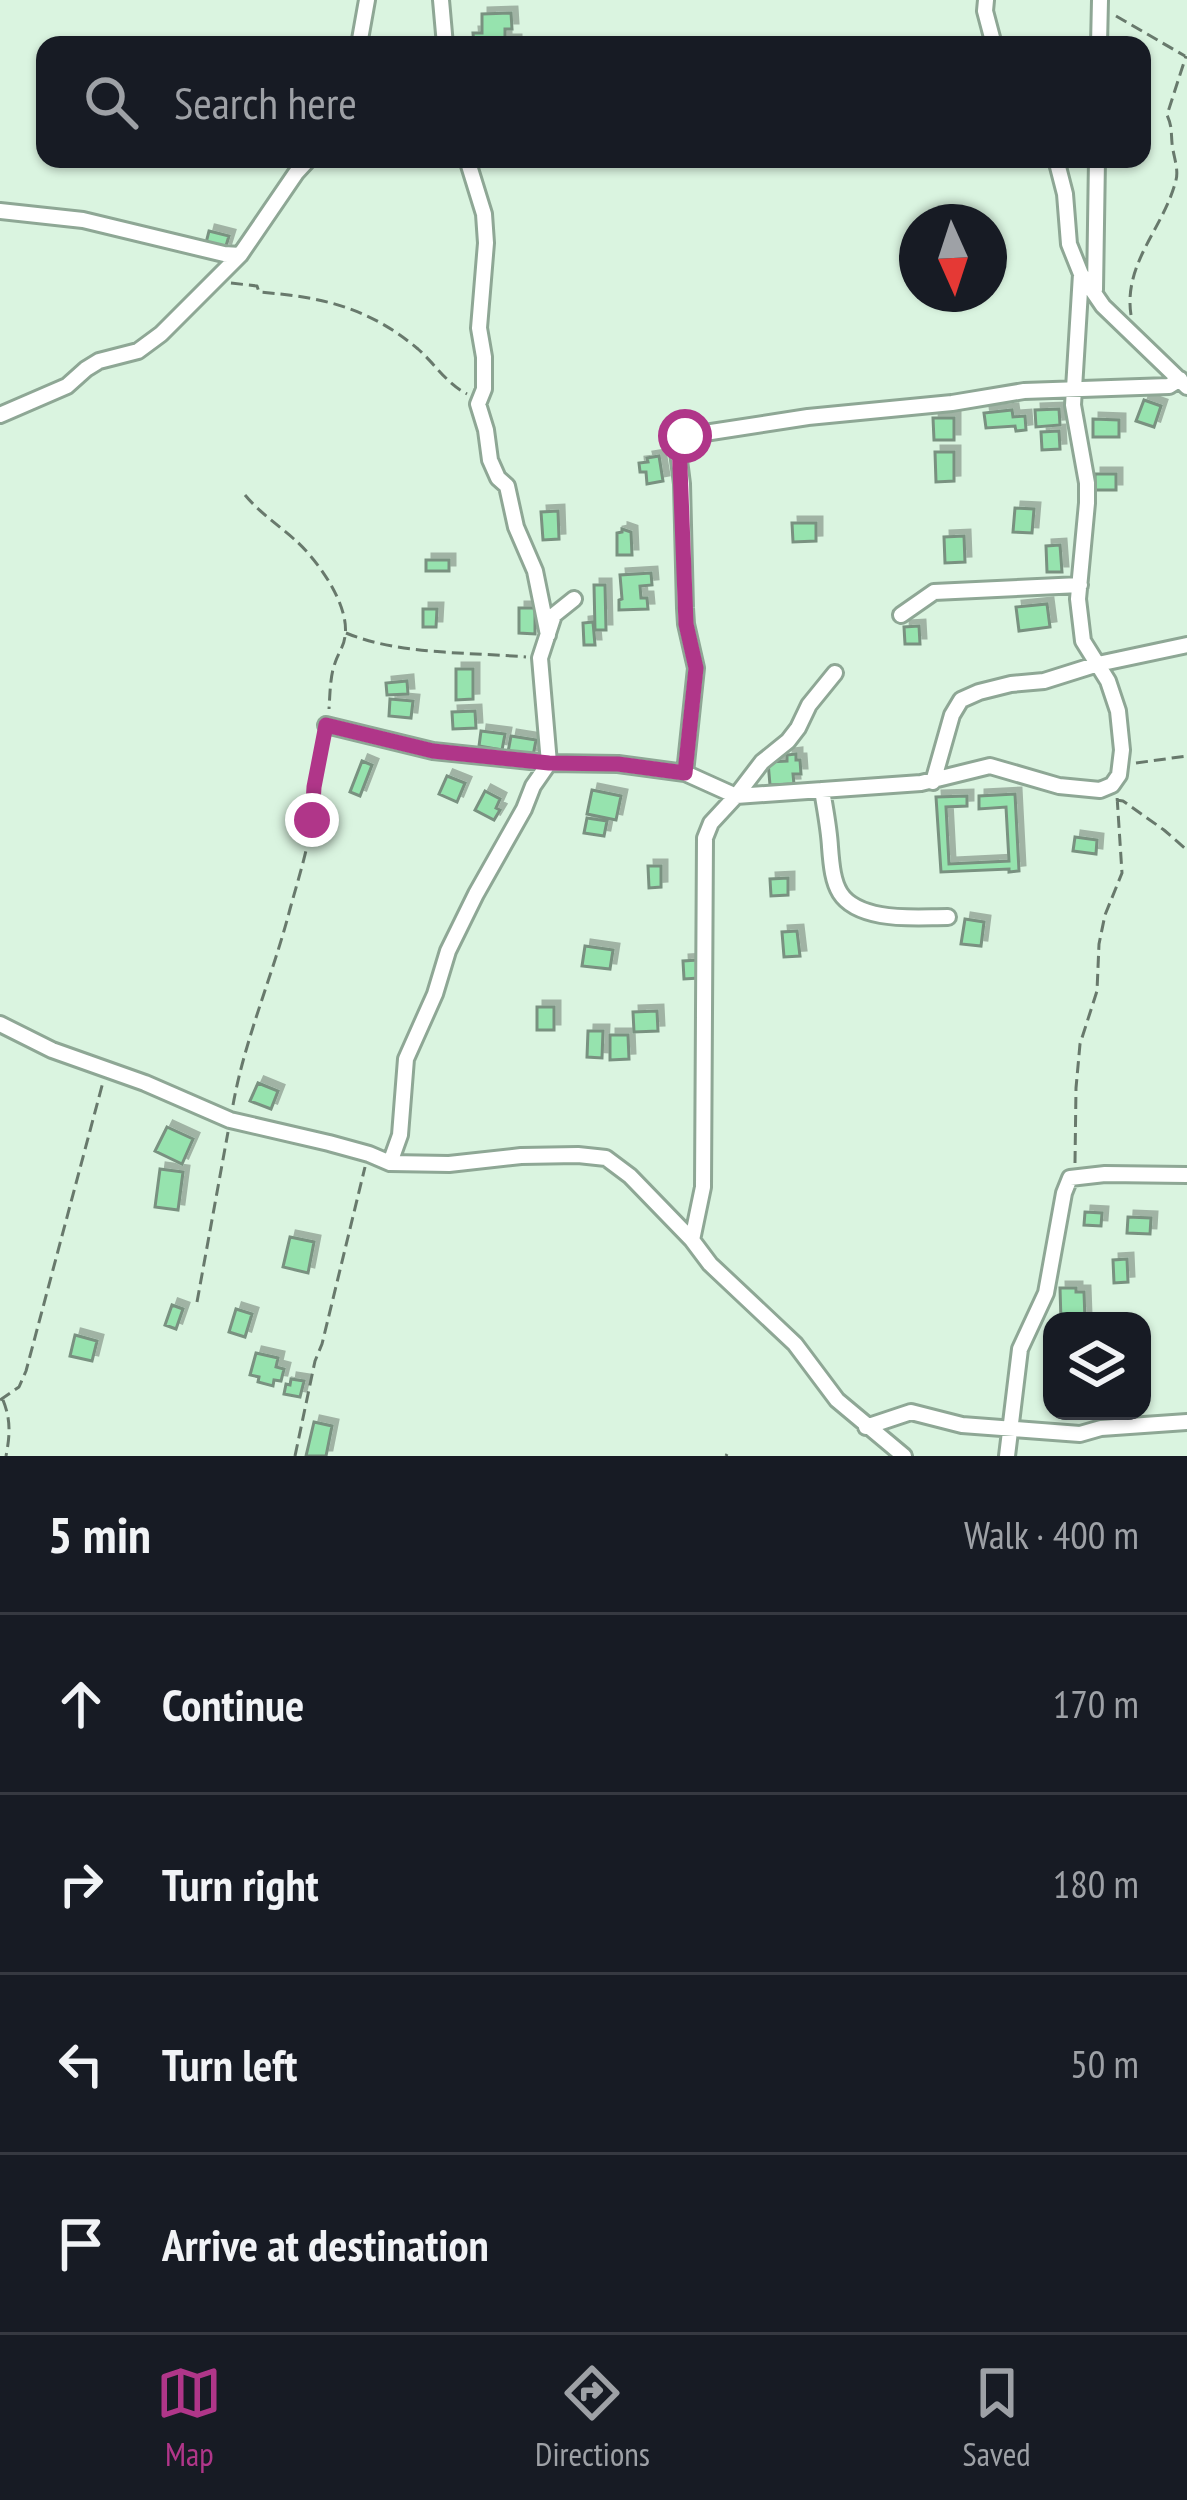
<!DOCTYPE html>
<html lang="en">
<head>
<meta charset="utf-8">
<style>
  body { margin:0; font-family:"PT Sans Narrow",sans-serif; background:#242831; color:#f1f3f6 }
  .controls { position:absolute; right:36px; bottom:36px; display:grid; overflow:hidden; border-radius:24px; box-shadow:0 3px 9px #0004 }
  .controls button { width:108px; height:108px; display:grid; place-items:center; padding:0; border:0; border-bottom:3px solid #363941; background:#171b24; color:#f1f3f6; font:60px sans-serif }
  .compass { position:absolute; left:899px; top:204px; width:108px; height:108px; border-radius:50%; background:#171b24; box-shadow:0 3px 9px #0004; rotate:177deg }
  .stop { position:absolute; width:36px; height:36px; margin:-27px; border:9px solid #b03689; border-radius:50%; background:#fff }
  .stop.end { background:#b03689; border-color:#fff; box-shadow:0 3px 12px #0008 }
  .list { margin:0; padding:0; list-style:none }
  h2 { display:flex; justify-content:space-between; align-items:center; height:156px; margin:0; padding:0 48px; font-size:51px }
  h2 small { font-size:39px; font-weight:400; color:#9ea1a6 }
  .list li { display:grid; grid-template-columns:78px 1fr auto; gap:36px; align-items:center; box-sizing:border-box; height:180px; padding:0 48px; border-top:3px solid #363941 }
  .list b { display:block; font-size:45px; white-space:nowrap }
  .list em { font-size:39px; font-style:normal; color:#9ea1a6 }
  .icon { flex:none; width:66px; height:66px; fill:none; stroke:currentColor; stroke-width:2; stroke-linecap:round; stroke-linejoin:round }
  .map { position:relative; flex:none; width:1187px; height:1456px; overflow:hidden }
  .search { position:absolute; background:#171b24; box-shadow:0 3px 9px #0004; left:36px; right:36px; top:36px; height:132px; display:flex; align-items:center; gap:30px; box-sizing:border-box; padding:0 42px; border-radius:24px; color:#9ea1a6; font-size:45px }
  .sheet { height:876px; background:#171b24 }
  nav { display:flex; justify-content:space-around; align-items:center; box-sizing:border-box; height:168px; border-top:3px solid #363941; background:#171b24; font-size:33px; color:#9ea1a6 }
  nav a { display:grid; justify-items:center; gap:6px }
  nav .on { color:#b03689 }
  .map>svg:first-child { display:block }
  .building { fill:#96e3ae; stroke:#799180; stroke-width:3; filter:url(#shadow) }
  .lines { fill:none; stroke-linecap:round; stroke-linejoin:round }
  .minor-casing { stroke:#8ea795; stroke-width:20 }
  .path { stroke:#68796c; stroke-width:3; stroke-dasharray:12 6; stroke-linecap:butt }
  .minor { stroke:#fff; stroke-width:14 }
  .route { stroke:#b03689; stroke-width:15 }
</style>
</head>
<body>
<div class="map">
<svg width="1187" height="1456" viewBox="0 0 1187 1456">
  <defs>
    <filter id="shadow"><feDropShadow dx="6" dy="-6" stdDeviation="0" flood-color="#0004"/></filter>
  </defs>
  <rect width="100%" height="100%" fill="#daf4e0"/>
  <!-- building -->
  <path class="building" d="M511,13l1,16h-7v12h10v4h-41l-1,-12h9v-19z
    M209,231l20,5 -4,13 -19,-6z
    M1144,400l17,6 -7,21 -18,-6z
    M1059,409l1,16 -24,2 -1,-17z
    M1012,410l1,7 12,-1 1,14 -10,1 -1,-5 -29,2 -2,-15z
    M933,418h21v22h-20z
    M1093,419l26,1v17h-26z
    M1059,431l1,18 -18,1 -1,-18z
    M935,452h19v29l-18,1z
    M659,456l4,25 -16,3 -1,-12h-6l-1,-9 9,-1 -1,-4z
    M1095,474h21v16h-21z
    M1015,508l19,1 -2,24 -19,-1z
    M558,511l1,28 -16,1 -2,-28z
    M792,523h24v18l-23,1z
    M622,529l9,3 1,23h-15v-22l5,-1z
    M964,536l1,26 -20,1 -1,-26z
    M1060,545l2,27h-15l-1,-26z
    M426,560h23v11h-23z
    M651,573l1,12 -12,1 1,12h6l1,11 -29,1v-10l3,-1 -2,-24z
    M594,585h11l1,45h-11z
    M1047,604l3,23 -31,4 -3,-24z
    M519,608h16v26l-16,-1z
    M423,609h14l-1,18h-13z
    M593,622l2,23h-11l-1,-22z
    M919,626l1,18h-15l-1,-17z
    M456,669h17v30l-17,1z
    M407,681l1,13 -21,1 -1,-12z
    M390,699l23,2 -2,17 -22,-2z
    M475,711l1,17 -23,1 -1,-17z
    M481,731l24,3 -3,16 -23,-4z
    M511,736l25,4 -3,16 -25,-4z
    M796,754v6h4l1,14h-8l1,10 -24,1 -2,-23 19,-1v-6z
    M362,761l10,4 -12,31 -10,-4z
    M447,776l18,7 -8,19 -18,-8z
    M592,790l29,6 -5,24 -29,-6z
    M485,791l15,8 -4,9 4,2 -6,10 -19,-10z
    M1015,794l4,77 -10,1v-3l-68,3 -5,-75 31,-1v10l-21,1 3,57 60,-3 -3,-54 -27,2v-13z
    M587,818l20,3 -3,15 -20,-3z
    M1075,837l22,3 -1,14 -23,-3z
    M648,866h13v21l-12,1z
    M788,878v17l-17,1 -1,-17z
    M965,919l19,3 -3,24 -20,-2z
    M797,931l3,25 -16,1 -2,-25z
    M585,946l28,4 -3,19 -28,-3z
    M698,960l1,18 -15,1 -1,-18z
    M537,1007h17v23h-17z
    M657,1011l1,20 -24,1 -1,-20z
    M588,1031h15l-1,27 -15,-1z
    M610,1035h18l1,24 -19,1z
    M258,1083l20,8 -7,18 -21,-8z
    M167,1127l26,12 -11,25 -27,-13z
    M160,1169l23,3 -5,38 -23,-3z
    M1085,1212l17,1 -1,13 -17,-1z
    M1128,1217l23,1 -1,16 -23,-1z
    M290,1237l24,5 -6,31 -25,-6z
    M1127,1259l1,23 -14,1 -1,-23z
    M1060,1288h16v4h8l1,28 -24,1z
    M172,1305l11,4 -7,20 -11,-4z
    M236,1309l16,5 -7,23 -16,-5z
    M75,1335l22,6 -5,20 -22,-5z
    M256,1353l22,5 -2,9 8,2 -3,12 -7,-1 -1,6 -15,-4 1,-5 -9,-2z
    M291,1379l13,2 -4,16 -16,-3 2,-10 4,1z
    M314,1422l18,4 -6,30h-20z"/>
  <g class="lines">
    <!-- minor casing -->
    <g class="minor-casing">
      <path id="minor" d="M441,0l4,45
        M986,0l-1,11 9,34
        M359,45l8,-45
        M1099,45l1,-45
        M467,159l17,55 2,29 -7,85 5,29v32l-6,15 8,26 4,30 8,18 9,8 9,41 19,44 13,64
        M1056,159l9,35 4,50 12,30 22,32 84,81
        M0,211l83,9 141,34 16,1
        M1095,290l2,-131
        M0,415l67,-29 19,-17 13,-8 39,-10 23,-17 79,-79 56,-82 13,-14
        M901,615l33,-23 146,-7
        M326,725l107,26 116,12 -9,-105 14,-43 20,-16
        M685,773l11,-105 -10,-44 -1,-16 -3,-124 -4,-32 1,-11 6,-5 123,-19 144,-14 72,-12 145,-5 11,-7
        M933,782l19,-67 9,-15 18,-8 32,-8 33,-3 54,-17 89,-19
        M822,790c3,19 7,38 8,57 3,40 7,60 51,68 21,4 46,2 67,2
        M0,1024l52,26 93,33 85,37 99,23 40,11 21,9 59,1 72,-8 57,-1 28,3 24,18 62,64 18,24 85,80 42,56 67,56
        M390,1163l10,-28 6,-76 29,-65 13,-43 28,-57 48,-85 9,-23 16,-23 69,1 67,9 51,23 185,-13 69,-17 69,20 41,4 12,-5 7,-10 3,-25 -4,-39 -10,-30 -25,-40 -5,-42 9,-96v-20l-14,-78 8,-131
        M692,1240l11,-53 2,-349 6,-15 25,-27 26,-34 26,-21 10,-13 11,-23 26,-32
        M866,1427l45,-15 51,13 118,9 21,-6 86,-6
        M1007,1456l13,-107 26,-56 18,-100 6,-15 35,-4 82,1"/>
    </g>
    <!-- path -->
    <path class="path" d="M1116,16l69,40
      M231,283l26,3 2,6c63,5 109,15 159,57 17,15 28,34 49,45
      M1131,315c-8,-52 33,-87 45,-135 3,-11 -3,-25 -4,-37 -1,-12 0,-17 -5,-28l19,-59
      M245,495c14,17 32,29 49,44 23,20 56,66 51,97 -1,11 -7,17 -10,27 -5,13 -5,32 -6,46
      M346,633c53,22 123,19 180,24
      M1136,763l51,-7
      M1116,800l7,1 41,29 23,20
      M233,1105c12,-67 40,-130 57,-196 8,-29 18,-60 22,-90 3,-28 4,-55 11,-83
      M1075,1163l1,-75 4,-44 17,-53 2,-47 6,-29 17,-42 -5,-77
      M197,1302l31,-170
      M0,1400l19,-13 7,-16 77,-289
      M3,1400c8,20 7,35 3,56
      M295,1456l20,-95 7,-17 43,-177
      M726,1456l1,-2"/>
    <!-- minor -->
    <use href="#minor" class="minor"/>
  </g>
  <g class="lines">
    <!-- route -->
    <path class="route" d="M312,820l2,-33 12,-62 107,26 116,12 69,1 67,9 11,-105 -10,-44 -7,-183 6,-5"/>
  </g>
</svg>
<div class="controls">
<button><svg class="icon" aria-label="layers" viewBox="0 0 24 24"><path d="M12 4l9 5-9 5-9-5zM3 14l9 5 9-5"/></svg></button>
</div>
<svg class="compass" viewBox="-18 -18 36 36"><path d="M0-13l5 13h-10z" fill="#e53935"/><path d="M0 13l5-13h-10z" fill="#9ea1a6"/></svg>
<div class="stop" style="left:685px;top:436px"></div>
<div class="stop end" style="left:312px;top:820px"></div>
<div class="search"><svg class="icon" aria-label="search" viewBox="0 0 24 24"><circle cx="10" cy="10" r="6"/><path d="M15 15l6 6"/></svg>Search here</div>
</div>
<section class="sheet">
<h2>5 min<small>Walk · 400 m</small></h2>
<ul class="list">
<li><svg class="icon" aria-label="ahead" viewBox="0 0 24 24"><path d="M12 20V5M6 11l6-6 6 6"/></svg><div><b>Continue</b></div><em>170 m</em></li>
<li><svg class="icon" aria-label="right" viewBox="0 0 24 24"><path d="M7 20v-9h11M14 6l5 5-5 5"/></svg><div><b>Turn right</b></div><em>180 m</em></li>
<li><svg class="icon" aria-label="left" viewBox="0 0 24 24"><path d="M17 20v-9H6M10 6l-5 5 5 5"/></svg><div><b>Turn left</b></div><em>50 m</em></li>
<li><svg class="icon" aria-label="arrive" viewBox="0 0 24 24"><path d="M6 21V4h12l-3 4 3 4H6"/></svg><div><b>Arrive at destination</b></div></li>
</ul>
</section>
<nav>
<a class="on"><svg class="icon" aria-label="map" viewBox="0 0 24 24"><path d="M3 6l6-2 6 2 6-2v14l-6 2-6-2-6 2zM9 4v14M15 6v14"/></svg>Map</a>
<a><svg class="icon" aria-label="directions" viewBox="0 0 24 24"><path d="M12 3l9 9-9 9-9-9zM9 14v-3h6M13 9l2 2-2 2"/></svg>Directions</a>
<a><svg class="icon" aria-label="saved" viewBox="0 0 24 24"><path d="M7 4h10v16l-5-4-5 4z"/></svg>Saved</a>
</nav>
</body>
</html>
